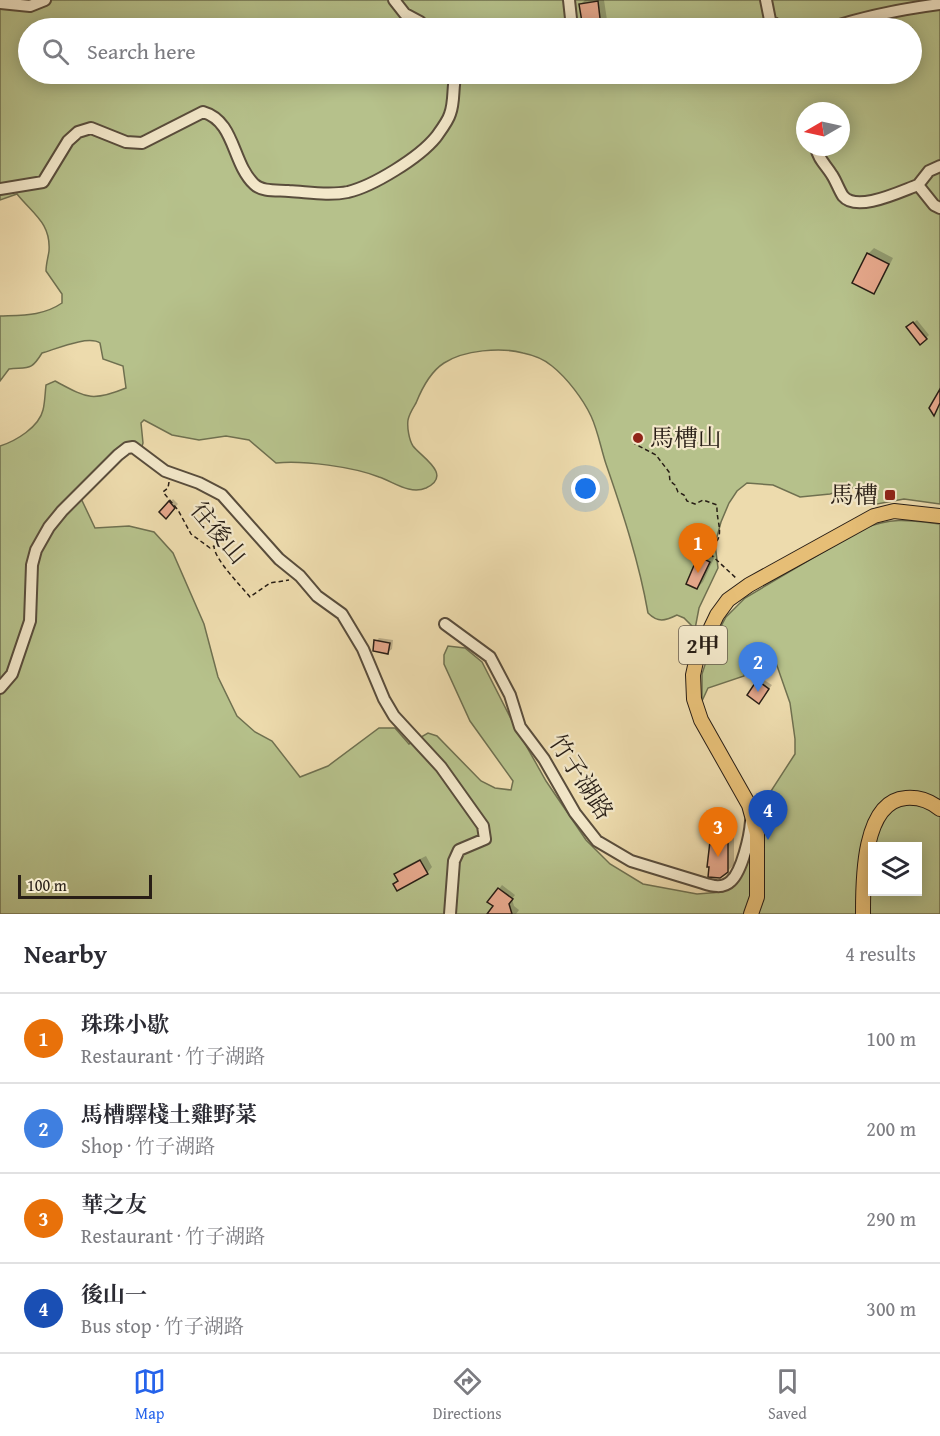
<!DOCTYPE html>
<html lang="en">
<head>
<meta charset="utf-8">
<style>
  body { margin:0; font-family:"Gentium Book Plus","Noto Serif TC",serif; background:#f2f2f3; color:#2b2b33 }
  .controls { position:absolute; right:18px; bottom:18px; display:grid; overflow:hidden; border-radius:0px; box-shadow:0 3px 15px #0003 }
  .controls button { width:54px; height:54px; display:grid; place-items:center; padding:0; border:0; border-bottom:2px solid #e1e1e2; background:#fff; color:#2b2b33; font:30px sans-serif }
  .compass { position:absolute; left:796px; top:102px; width:54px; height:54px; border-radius:50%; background:#fff; box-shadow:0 3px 15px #0003; rotate:261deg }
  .scale { position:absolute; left:18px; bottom:15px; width:134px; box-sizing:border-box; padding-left:6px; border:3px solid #281e16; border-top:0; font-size:16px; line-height:21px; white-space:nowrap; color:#281e16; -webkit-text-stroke:4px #f3e8ca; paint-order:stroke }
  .you { position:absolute; left:586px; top:489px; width:21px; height:21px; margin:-15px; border:4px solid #fff; border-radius:50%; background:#1a73e8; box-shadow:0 0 0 9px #1a73e833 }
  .badge { display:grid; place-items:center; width:39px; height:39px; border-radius:50%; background:#2563eb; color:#fff; font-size:20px; font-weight:700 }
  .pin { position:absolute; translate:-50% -50px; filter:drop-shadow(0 2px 3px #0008) }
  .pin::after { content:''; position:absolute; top:32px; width:21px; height:18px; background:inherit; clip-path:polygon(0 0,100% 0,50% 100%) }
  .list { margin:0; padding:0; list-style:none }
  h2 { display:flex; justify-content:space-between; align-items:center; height:78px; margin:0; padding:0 24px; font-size:26px }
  h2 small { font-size:20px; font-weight:400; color:#7c7c81 }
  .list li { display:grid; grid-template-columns:39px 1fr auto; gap:18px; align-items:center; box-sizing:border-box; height:90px; padding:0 24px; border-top:2px solid #e1e1e2 }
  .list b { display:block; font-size:22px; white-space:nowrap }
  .list p { margin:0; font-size:20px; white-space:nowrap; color:#7c7c81 }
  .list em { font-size:20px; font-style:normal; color:#7c7c81 }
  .icon { flex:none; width:33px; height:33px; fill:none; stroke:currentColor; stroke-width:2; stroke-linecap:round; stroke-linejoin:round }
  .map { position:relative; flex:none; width:940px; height:914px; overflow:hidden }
  .search { position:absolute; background:#fff; box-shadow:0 3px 15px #0003; left:18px; right:18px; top:18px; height:66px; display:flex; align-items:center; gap:15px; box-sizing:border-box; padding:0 21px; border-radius:33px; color:#7c7c81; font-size:22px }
  .sheet { height:438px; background:#fff }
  nav { display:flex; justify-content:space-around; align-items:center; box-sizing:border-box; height:84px; border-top:2px solid #e1e1e2; background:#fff; font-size:16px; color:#7c7c81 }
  nav a { display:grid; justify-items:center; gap:3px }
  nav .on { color:#2563eb }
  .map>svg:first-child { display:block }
  .green { fill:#b6c18b; stroke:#6f7050; stroke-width:1.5; fill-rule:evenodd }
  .shadow { fill:#0003 }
  .building { fill:#e7a98d; stroke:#281e16; stroke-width:1.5 }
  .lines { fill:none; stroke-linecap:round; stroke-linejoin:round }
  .minor-casing { stroke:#594d3c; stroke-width:14 }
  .major-casing { stroke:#281e16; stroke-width:16 }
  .path { stroke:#281e16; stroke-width:1.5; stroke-dasharray:4.5 3; stroke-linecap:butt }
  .minor { stroke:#f3e8ca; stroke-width:10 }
  .major { stroke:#e6be76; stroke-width:14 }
  .poi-dot { fill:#8f2418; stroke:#f3e8ca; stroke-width:2 }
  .labels { text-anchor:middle; stroke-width:4.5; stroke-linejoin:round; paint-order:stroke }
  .shield { fill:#f3e8ca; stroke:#655b4c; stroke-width:1.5 }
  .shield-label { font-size:22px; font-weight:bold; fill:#281e16 }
  .poi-label { font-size:24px; fill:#281e16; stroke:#f3e8ca; text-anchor:start }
  .street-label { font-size:24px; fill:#281e16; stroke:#f3e8ca }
</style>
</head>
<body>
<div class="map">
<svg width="940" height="914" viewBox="0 0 940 914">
  <rect width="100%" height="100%" fill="#eddbad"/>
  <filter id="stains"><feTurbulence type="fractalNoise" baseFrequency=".00333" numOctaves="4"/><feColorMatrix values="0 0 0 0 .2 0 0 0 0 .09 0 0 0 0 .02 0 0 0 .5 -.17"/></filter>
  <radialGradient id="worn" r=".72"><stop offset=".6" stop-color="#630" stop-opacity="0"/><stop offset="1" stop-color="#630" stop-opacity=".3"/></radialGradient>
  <!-- green -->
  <path class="green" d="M0,0h940v504l-36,-5 -27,5 -13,-15 -15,-1 -19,6 -30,3 -27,-12 -26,-2 -10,8 -8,12 -8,19 -6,22 3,24 -19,40 -4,21 -11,-11 -7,-3c-12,6 -19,8 -29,-2 -9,-51 -25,-100 -42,-149 -5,-15 -8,-33 -15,-48 -8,-17 -24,-38 -39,-50 -7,-6 -19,-11 -29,-13 -22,-6 -59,-3 -79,10 -14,9 -22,25 -28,40 -3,5 -7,11 -8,17 -1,7 1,20 5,26 7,10 41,29 13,42 -16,7 -32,-6 -47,-11 -25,-10 -76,-17 -103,-14l-27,-23 -23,-4 -27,4 -27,-5 -28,-15 -3,3 2,20 -2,7 -5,-4 -59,44 18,38 34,-2 25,6 19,21 31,71 14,53 19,39 18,16 17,9 28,36 28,-11 51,-38h16l14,16 19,-11 9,3 44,45 14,7 16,2 2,-9 -43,-60 -26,-57v-9l4,-9 17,2 17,14 28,55 36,64 40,59 24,24 33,20 54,10 25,-2 15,-9 9,-19 14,-51 11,-22 24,-37v-15l-5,-36 -16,-46 -6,-2 -22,8 -2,13 -36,12 -6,13v-27l10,-31 14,-26 19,-19 117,-69c31,-12 46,-9 78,-5v390h-940v-468c16,-5 39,-19 43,-36 2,-8 2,-17 3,-25l9,-4c32,17 37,21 71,7l-3,-22 -20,-7 -3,-16c-12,-8 -44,6 -58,10 -11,18 -13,14 -33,16l-9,12v-65c23,-1 43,0 62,-13v-9l-16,-23c0,-7 2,-13 3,-20 2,-28 -16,-37 -32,-57l-17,6zM28,28h884v46h-884zM805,111h36v36h-36zM872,846h46v46h-46z"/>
  <!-- shadow -->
  <path class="shadow" d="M585,0h19l3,20 -6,5 -20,-21z
    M874,248l19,10 -14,28 -6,6 -5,-38z
    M917,320l12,15 -8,8 -13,-16z
    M173,499l5,5 -12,12 -5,-4z
    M705,552l10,4 -12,26 -6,6 2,-31z
    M379,638l14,2 -1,9 -4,3 -12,-11z
    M761,678l11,7 -10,13 -4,-17z
    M718,828h16v37l-12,11 -10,-42z
    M426,856l6,11 -5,6 -28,7 -3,-6 6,-6z
    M502,885l13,10 -3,4 2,7 5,4 -3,4h-21l4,-25z"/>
  <!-- building -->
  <path class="building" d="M598,1l3,26 -18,1 -4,-24z
    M867,253l22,11 -15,30 -22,-11z
    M913,322l14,17 -7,6 -14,-18z
    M940,389v14l-6,13 -5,-8z
    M169,501l6,7 -9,11 -7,-7z
    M698,556l12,6 -13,27 -11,-5z
    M374,640l16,3 -2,11 -15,-3z
    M757,680l12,9 -10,15 -12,-9z
    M711,833l17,1v38l-8,6 -12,-1 1,-10h-2z
    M420,860l8,14 -31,17 -4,-7 5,-3 -4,-7z
    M498,888l15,11 -4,5 3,10h-25l6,-8 -6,-4z"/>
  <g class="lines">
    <!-- minor casing -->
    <g class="minor-casing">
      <path id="minor" d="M394,0l11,14 15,8 6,6
        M569,0l3,28
        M766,0l4,20 10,8
        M0,3l30,3 15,-6
        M830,28c36,-12 72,-19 110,-24
        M816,147c2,12 10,18 16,28 4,6 7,15 11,21 14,17 58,-5 75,-11
        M940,166l-11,5 -11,14 16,20 6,3
        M0,189l43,-7 25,-41 10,-9 13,-4 35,14 16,1 61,-31c32,9 29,51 51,72 8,8 23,6 35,7 19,1 39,5 59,1 25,-6 71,-34 88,-55 5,-7 12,-16 14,-23 5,-13 2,-28 6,-40
        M445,624l45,33 20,38 10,32 24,32 31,54 22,28 34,20 72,22c9,3 20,6 28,-2 11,-10 19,-45 20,-60
        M0,688l12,-14 18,-53 2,-56 4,-15 13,-23 13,-16 56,-56 9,-7 6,-1 32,24 34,12 23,12 57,64 21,17 17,20 25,18 21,35 21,50 10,17 47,51 42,59 2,13 -26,11 -5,11 -4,53"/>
    </g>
    <!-- major casing -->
    <g class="major-casing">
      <path id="major" d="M751,914l6,-17v-63l-8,-29 -48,-85 -7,-21 -1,-24 4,-18 20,-42 11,-15 21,-15 125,-69 20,-5 46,5
        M863,914c0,-31 -1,-113 43,-116 12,-1 24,3 34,11"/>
    </g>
    <!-- path -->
    <path class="path" d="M637,441l-2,3 21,11 13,17 1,9 5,4 3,7 6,3 3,6 8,3 8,-4 14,5c-1,21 11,31 -10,46l30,28
      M169,482l-1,6 -5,4 15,18 13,24 19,14 4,-2c0,13 27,40 36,51l20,-14 19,-3"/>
    <!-- minor -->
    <use href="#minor" class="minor"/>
    <!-- major -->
    <use href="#major" class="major"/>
  </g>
  <!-- markers -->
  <g class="poi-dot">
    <circle cx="638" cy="438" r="6"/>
    <rect x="884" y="489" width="12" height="12" rx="3"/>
  </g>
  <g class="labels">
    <!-- shield labels -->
    <rect class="shield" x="679" y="626" width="48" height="38" rx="4.5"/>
    <g class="shield-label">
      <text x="703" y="653">2甲</text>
    </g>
    <!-- poi labels -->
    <g class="poi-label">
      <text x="650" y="446">馬槽山</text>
      <text x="878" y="503" text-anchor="end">馬槽</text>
    </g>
    <!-- street labels -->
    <g class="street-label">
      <text transform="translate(219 533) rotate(50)" y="8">往後山</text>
      <text transform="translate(581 777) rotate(57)" y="8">竹子湖路</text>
    </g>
  </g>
  <rect width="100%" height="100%" filter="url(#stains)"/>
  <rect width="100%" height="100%" fill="url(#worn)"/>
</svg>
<div class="controls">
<button><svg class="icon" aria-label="layers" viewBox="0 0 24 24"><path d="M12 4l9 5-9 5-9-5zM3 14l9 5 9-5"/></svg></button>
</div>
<svg class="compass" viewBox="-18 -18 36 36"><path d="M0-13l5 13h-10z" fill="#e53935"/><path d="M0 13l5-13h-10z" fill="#7c7c81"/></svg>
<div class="scale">100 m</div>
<div class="you"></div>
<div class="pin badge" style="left:698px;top:573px;background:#e8710a">1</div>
<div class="pin badge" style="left:758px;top:692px;background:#3f7fe0">2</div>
<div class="pin badge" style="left:718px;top:857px;background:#e8710a">3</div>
<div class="pin badge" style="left:768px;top:840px;background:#1a4fb4">4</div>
<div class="search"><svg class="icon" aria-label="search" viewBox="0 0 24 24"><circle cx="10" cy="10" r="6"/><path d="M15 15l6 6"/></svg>Search here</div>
</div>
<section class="sheet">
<h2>Nearby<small>4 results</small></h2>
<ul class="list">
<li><span class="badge" style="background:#e8710a">1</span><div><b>珠珠小歇</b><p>Restaurant · 竹子湖路</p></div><em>100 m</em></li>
<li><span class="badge" style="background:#3f7fe0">2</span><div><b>馬槽驛棧土雞野菜</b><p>Shop · 竹子湖路</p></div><em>200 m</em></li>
<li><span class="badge" style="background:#e8710a">3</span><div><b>華之友</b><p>Restaurant · 竹子湖路</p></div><em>290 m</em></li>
<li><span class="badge" style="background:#1a4fb4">4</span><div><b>後山一</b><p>Bus stop · 竹子湖路</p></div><em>300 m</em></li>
</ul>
</section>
<nav>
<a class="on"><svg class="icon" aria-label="map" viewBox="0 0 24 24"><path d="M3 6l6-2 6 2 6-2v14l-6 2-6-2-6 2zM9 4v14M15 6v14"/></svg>Map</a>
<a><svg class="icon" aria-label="directions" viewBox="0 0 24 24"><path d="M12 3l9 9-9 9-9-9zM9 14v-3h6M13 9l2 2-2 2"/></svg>Directions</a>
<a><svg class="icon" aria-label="saved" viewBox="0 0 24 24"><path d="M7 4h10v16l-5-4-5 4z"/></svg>Saved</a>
</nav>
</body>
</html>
